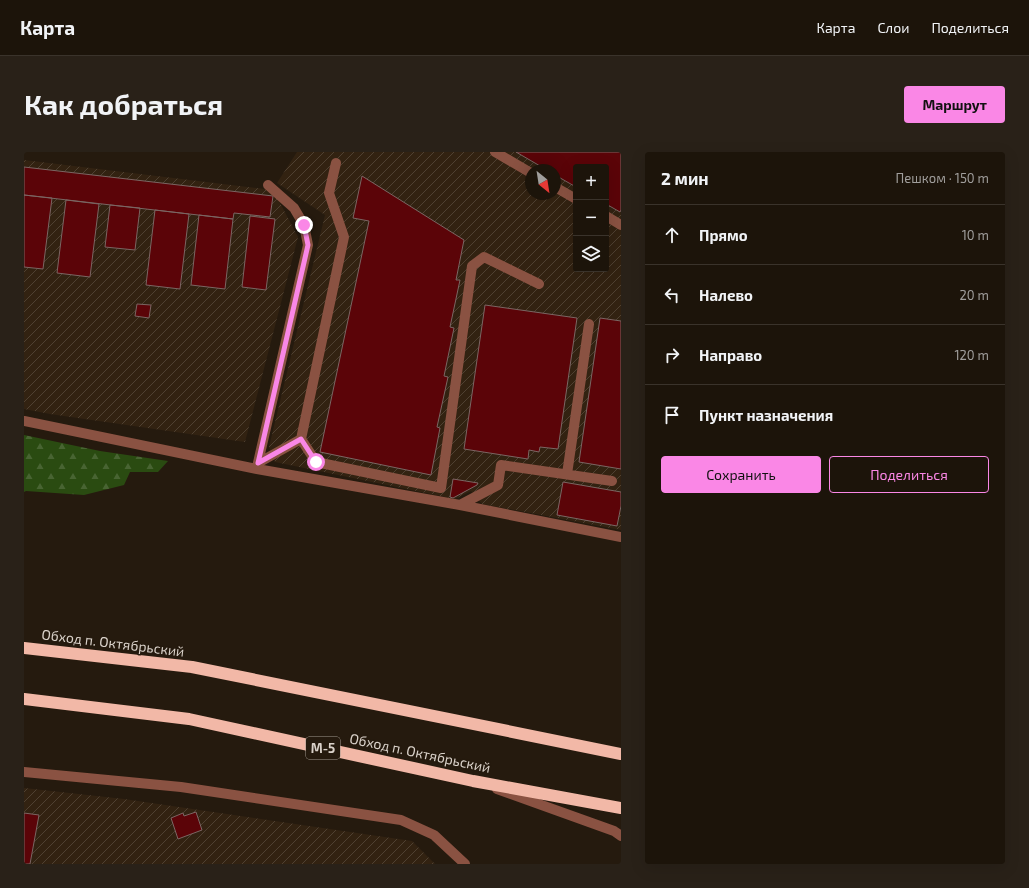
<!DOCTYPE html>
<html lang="ru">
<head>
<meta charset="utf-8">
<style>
  body { margin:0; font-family:"Exo 2",sans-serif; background:#292118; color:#f1f3f6 }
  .controls { position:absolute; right:12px; top:12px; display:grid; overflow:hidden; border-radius:4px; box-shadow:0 4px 16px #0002 }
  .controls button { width:36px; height:36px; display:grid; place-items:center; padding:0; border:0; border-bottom:1px solid #3a332b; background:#1c140a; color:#f1f3f6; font:20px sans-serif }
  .compass { position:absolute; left:501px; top:12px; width:36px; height:36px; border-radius:50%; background:#1c140a; box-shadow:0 4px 16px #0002; rotate:150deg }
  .stop { position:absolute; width:12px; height:12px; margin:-9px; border:3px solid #fa87e6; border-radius:50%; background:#fff }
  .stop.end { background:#fa87e6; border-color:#fff; box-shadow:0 1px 4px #0008 }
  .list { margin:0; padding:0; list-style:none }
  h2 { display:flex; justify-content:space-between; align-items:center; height:52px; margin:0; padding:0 16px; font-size:17px }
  h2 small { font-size:13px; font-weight:400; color:#a09e9c }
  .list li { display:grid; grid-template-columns:26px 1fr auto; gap:12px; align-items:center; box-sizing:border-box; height:60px; padding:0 16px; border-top:1px solid #3a332b }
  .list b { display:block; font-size:15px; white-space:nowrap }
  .list em { font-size:13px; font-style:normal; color:#a09e9c }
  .actions { display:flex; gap:8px; padding:12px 16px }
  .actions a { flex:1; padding:9px 0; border:1px solid #fa87e6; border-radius:4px; text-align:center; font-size:14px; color:#fa87e6 }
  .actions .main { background:#fa87e6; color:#111 }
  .icon { flex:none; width:22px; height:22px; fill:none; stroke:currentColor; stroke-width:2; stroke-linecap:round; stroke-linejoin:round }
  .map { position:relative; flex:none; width:597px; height:712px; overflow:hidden; border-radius:4px }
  header { display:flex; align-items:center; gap:24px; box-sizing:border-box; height:56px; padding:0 20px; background:#1c140a; border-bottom:1px solid #3a332b }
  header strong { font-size:19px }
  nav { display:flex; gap:22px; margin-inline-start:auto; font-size:14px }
  .intro { display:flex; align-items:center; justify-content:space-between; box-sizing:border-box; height:96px; padding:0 24px }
  h1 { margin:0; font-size:28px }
  .button { padding:10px 18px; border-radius:4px; background:#fa87e6; color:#111; font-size:14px; font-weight:700 }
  main { display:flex; gap:24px; padding:0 24px }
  aside { flex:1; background:#1c140a; border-radius:4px; box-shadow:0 4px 16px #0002 }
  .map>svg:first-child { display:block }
  .industrial { fill:url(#industrial-furrows); fill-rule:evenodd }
  .forest { fill:url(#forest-firs) }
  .building { fill:#5b0408; stroke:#7b6663 }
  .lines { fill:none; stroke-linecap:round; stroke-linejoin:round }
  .minor { stroke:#8a5242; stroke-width:10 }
  .highway { stroke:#f2b8a7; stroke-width:12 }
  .route { stroke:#fa87e6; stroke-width:5 }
  .labels { text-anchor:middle; stroke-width:3; stroke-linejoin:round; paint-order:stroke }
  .shield { fill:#251a0e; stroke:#a39a91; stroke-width:1 }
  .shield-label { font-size:13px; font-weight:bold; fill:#d9d1c9 }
  .street-label { font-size:14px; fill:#d9d1c9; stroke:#251a0e }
</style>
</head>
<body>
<header>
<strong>Карта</strong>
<nav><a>Карта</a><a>Слои</a><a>Поделиться</a></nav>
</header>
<div class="intro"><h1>Как добраться</h1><a class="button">Маршрут</a></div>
<main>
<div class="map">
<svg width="597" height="712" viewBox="0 0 597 712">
  <defs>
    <pattern id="industrial-furrows" width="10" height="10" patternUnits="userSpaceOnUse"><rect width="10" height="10" fill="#322211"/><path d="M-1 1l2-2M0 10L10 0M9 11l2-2" fill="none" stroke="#4f4132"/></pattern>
    <pattern id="forest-firs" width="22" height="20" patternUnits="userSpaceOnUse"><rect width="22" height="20" fill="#2a4b11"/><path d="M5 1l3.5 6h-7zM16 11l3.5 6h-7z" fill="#486432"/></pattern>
  </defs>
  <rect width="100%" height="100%" fill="#251a0e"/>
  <!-- industrial -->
  <path class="industrial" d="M273,0h324v378l-139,-26 -11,-13 -16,8 -180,-37 -6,-15 56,-232 -48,-32zM552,15h30v102h-30zM507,18h24v24h-24z
    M0,8l241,29 14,12 19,36 -53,205 -195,-28 -26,-5z
    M0,636l100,11 288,42 23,23h-411z"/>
  <!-- forest -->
  <path class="forest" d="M0,283l76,16 68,10 -10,11h-28l-6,13 -40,10 -58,-4 -2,1z"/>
  <!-- building -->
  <path class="building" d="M492,0h105v58l-1,2 -14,-8v-37h-30v20l-21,-12v-5h-8z
    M0,15l249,29 -3,21 -36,-4 -1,6 -209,-24z
    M338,24l102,64 -8,40h4l-10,47 4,1 -10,48 4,1 -11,50 3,1 -9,47 -111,-23 49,-231 -16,-3z
    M0,43l28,3 -9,71 -19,-2z
    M42,48l33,4 -9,73 -33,-4z
    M86,53l30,3 -5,42 -30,-3z
    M131,58l34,4 -9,75 -34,-4z
    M175,63l34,4 -8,70 -34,-4z
    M226,64l25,3 -9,71 -24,-3z
    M113,152l14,1 -2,13 -14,-2z
    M461,153l92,13 -19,131 -18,-2 -1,5 -10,-2 -1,9 -64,-10z
    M576,166l21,3v148l-42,-7z
    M429,327l25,4 -1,2 -24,13 -3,-1z
    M539,330l58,10v14l-4,20 -60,-11z
    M172,660l6,18 -24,9 -7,-21 12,-5 1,3z
    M0,661l15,2 -9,49h-6z"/>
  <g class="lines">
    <!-- minor -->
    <path class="minor" d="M471,0l36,21
      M531,35l21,12
      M582,64l15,9
      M0,269l233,48 203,36 161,32
      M277,287l15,23 125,26 31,-222 12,-9 55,27
      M234,311l43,-24 43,-202 -15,-44 7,-30
      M233,315l51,-222 -4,-20 -10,-17 -26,-23
      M543,322l22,-150
      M436,353l38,-20 3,-20 111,16
      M0,620l157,15 220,33 33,15 31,29
      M473,637l117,42 7,5"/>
    <!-- highway -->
    <path class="highway" d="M0,496l168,19 429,87
      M0,547l165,20 284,62 148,27"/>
  </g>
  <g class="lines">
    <!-- route -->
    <path class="route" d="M280,73l4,20 -50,218 43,-24 15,23"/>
  </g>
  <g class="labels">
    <!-- shield labels -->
    <rect class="shield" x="282" y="585" width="34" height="22" rx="3"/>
    <g class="shield-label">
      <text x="299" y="601">М-5</text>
    </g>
    <!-- street labels -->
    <g class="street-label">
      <text transform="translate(89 491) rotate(7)" y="5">Обход п. Октябрьский</text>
      <text transform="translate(396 601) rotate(12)" y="5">Обход п. Октябрьский</text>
    </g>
  </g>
</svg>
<div class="controls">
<button>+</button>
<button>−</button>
<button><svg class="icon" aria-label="layers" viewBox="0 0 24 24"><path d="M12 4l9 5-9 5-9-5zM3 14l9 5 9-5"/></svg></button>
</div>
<svg class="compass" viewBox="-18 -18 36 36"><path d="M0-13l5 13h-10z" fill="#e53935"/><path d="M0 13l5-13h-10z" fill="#a09e9c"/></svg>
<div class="stop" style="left:292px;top:310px"></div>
<div class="stop end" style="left:280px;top:73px"></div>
</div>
<aside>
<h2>2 мин<small>Пешком · 150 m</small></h2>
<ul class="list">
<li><svg class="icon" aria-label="ahead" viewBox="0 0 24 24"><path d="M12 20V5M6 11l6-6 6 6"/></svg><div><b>Прямо</b></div><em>10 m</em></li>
<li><svg class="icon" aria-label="left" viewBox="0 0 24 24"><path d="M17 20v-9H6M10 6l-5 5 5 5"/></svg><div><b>Налево</b></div><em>20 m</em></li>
<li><svg class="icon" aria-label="right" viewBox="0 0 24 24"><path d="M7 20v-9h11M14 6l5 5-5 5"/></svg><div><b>Направо</b></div><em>120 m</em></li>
<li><svg class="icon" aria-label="arrive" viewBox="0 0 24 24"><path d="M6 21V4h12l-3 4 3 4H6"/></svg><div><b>Пункт назначения</b></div></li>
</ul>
<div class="actions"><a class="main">Сохранить</a><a>Поделиться</a></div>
</aside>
</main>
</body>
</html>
